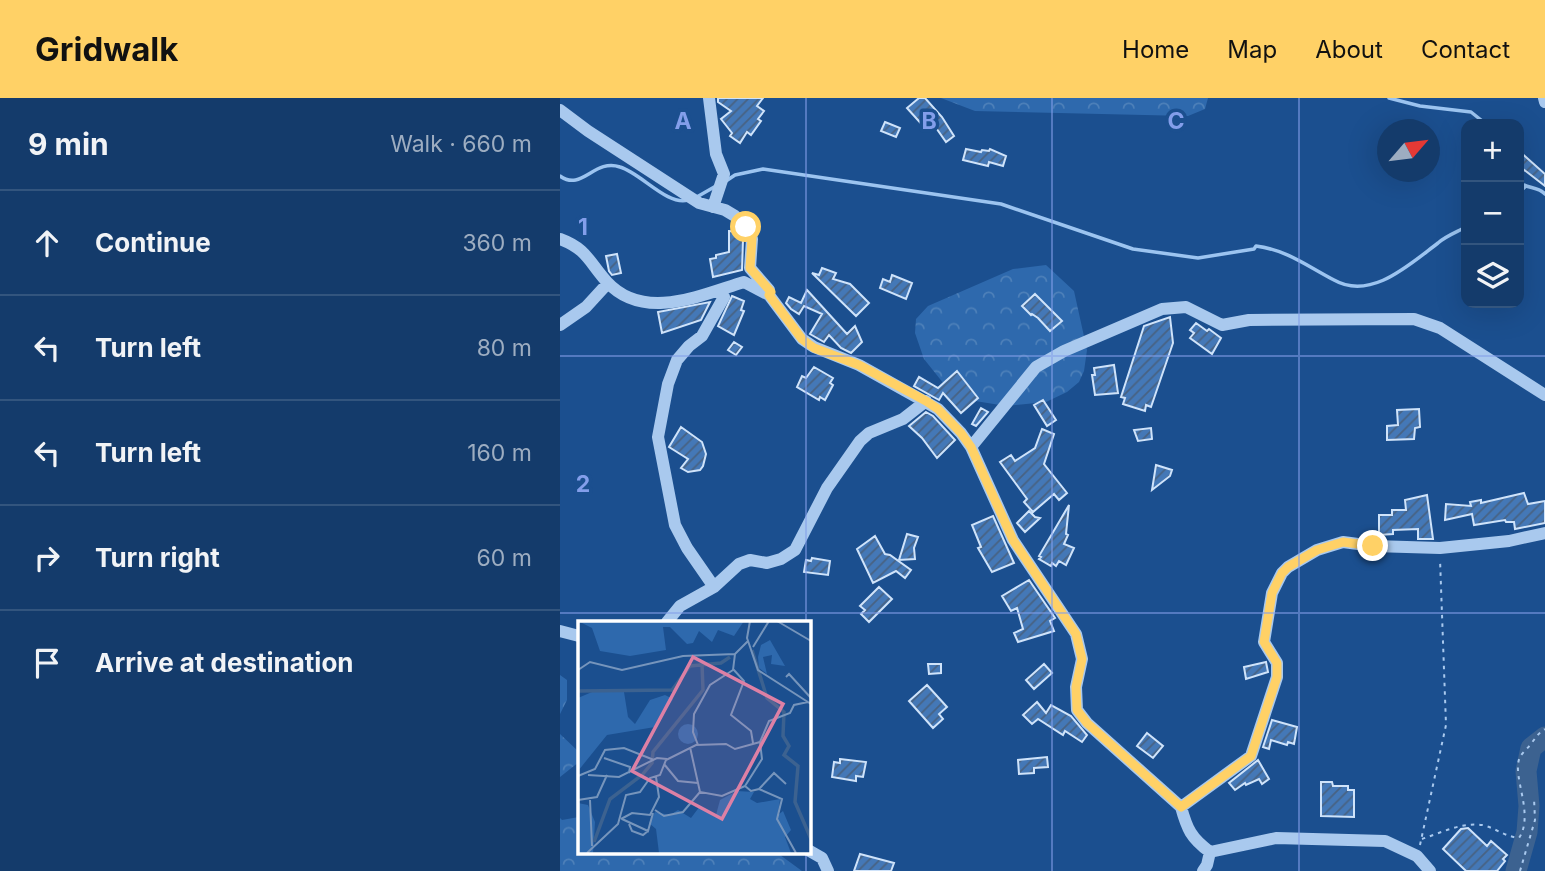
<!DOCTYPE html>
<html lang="en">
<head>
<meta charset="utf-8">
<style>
  body { margin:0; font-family:Inter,sans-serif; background:#214673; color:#f1f3f6 }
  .controls { position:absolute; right:21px; top:21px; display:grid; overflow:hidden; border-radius:14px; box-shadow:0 7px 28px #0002 }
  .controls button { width:63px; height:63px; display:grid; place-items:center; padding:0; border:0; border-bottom:2px solid #33557e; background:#143b6b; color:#f1f3f6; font:35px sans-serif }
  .compass { position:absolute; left:817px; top:21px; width:63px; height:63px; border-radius:50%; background:#143b6b; box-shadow:0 7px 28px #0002; rotate:62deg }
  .stop { position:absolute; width:21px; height:21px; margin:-16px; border:5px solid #ffd166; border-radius:50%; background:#fff }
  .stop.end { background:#ffd166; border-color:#fff; box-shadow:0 2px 7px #0008 }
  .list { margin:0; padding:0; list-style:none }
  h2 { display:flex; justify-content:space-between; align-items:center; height:91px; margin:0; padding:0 28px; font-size:30px }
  h2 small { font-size:23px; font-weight:400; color:#9dadc1 }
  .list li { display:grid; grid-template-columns:46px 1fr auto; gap:21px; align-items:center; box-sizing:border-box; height:105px; padding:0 28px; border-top:2px solid #33557e }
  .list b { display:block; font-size:26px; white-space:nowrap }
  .list em { font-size:23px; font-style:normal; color:#9dadc1 }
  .icon { flex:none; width:38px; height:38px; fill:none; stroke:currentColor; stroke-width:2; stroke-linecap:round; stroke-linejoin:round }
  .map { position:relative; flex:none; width:985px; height:773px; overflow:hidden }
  header { display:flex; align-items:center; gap:42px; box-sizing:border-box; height:98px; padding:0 35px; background:#ffd166; color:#111 }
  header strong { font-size:33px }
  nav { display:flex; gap:38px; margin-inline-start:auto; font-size:24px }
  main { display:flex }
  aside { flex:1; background:#143b6b }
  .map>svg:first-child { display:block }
  .forest { fill:url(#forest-crowns) }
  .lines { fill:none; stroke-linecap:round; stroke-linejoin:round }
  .stream { stroke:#9cc4f0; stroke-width:3.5 }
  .river { stroke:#3c6290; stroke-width:21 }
  .building { fill:url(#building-hatch); stroke:#cfe3fa; stroke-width:2 }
  .path { stroke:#a9c9ee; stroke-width:2; stroke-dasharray:3.5 5; stroke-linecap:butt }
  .minor { stroke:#a9c9ee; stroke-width:12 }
  .route { stroke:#ffd166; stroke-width:9 }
  .grid { fill:none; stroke:#839eea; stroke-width:2; stroke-opacity:0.55 }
  .inset-river { fill:none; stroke:#3c6290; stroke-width:3.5 }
  .inset-road { fill:none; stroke:#7695bc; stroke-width:2 }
  .view { fill:#dd80a5; fill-opacity:0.15; stroke:#dd80a5; stroke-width:3.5 }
  .inset-edge { fill:none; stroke:#fff; stroke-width:3.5 }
  .grid-label { font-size:23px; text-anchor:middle; font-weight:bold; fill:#839eea; stroke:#1b4f8f; stroke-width:7; stroke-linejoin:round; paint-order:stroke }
</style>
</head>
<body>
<header>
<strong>Gridwalk</strong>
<nav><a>Home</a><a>Map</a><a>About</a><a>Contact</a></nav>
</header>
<main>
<aside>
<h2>9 min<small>Walk · 660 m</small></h2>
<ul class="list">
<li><svg class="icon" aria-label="ahead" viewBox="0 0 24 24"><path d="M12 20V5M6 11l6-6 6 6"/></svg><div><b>Continue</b></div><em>360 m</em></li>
<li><svg class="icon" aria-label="left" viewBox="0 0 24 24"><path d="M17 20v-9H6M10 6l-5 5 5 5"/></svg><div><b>Turn left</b></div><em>80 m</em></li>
<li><svg class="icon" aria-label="left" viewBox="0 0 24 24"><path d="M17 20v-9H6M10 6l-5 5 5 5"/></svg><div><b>Turn left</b></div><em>160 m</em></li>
<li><svg class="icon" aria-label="right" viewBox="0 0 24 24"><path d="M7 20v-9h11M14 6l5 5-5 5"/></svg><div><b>Turn right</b></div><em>60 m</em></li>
<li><svg class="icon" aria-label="arrive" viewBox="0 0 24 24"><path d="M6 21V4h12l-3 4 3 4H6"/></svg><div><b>Arrive at destination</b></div></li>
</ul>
</aside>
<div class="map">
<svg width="985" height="773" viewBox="0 0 985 773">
  <defs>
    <pattern id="forest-crowns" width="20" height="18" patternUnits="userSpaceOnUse" patternTransform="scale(1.75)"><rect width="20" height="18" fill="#2e69ad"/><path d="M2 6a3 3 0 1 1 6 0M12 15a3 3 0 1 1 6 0" fill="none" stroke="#4d80b9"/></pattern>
    <pattern id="building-hatch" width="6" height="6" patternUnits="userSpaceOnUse" patternTransform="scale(1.75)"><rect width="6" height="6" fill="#4478b7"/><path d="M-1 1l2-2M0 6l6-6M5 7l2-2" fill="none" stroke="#486282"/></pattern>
  </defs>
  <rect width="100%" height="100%" fill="#1b4f8f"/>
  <!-- forest -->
  <path class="forest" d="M381,0h267l-3,11 -17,7 -213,-5z
    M486,167l28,26 13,59 -3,21 -5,11 -12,10 -21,10 -40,4 -43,-7 -19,-15 -20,-25 -9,-26 1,-14 12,-13 85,-37z
    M0,577l7,5v20l-7,14z
    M0,636l19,18v10l-19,15z
    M19,719v35h197l26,19h-242v-53l2,2z"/>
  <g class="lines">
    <!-- stream -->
    <path class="stream" d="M829,0l31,8 51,6 15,12
      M0,78c22,16 34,-18 60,-9 21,6 47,39 68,33
      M166,83l9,-6 28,-6 238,35 132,45 65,9 56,-9 2,-3c31,4 51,20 78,34 37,21 76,-16 104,-37 8,-7 19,-11 28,-16
      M959,84c8,7 19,4 26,12
      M959,94l6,-5
      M135,100l21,-12"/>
    <!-- river -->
    <path class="river" d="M956,773l11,-39 2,-26 -3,-35 5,-23 14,-11"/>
  </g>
  <!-- building -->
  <path class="building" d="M158,0h45l-6,8 7,5 -6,8 3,2 -10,14 -4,-3 -7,11 -10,-7 2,-3 -11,-14 10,-8 -13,-9z
    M359,0h6l17,19 12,19 -8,6 -12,-17 -6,5 -3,-2 -18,-20z
    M325,24l15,6 -4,9 -15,-6z
    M406,51l15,3 1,-2 7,1 1,-2 16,7 -3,10 -14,-4 -1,4 -25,-6z
    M959,53l26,23v12l-26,-20z
    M169,133l9,1 5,8 -1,30 -29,7 -3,-18 6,-1v-3l13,-3z
    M57,156l4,19 -9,2 -3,-4 -3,-15z
    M262,170l14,5 -3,6 17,5 19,19 -13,13 -44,-43 7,2z
    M332,177l20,8 -6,16 -26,-11 3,-9 7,3z
    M247,192l40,44 8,-8 7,16 -11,11 -10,-5 -12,-13 -5,7 -14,-8 12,-20 -18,-8 -5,8 -8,-5 -5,-6 3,-6 12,6z
    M475,196l27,27 -12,10 -12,-13 -6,-4 -1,1 -9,-9z
    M172,198l12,5 -3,9 3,1 -10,24 -16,-9z
    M150,204l-9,18 -39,13 -4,-21z
    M610,219l3,26 -22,64 -5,-2 -1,6 -22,-7 2,-6 -4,-1 23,-71z
    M636,225l11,8 2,-2 12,9 -9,16 -22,-16 4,-5 -4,-3z
    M174,244l8,5 -6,8 -8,-5z
    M554,267l4,28 -23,2 -3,-20h3l-1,-7z
    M254,269l19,11 -3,5 3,2 -8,15 -5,-3 -1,3 -22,-13 5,-11 4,2z
    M397,273l21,27 -17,15 -18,-20 -4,7 -25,-14 5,-9 19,11z
    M483,302l13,20 -9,6 -13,-21z
    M421,310l7,4 -12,14 -4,-2z
    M859,311l1,18 -5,1 -1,11 -27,1v-14l11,-1 -1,-15z
    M366,314l7,4 22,24 -18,18 -15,-20 -13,-12z
    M121,329l21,15 4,12 -3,12 -3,4 -12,2 -7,-4 7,-9 -19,-12z
    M591,330l1,11 -14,2 -4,-11z
    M482,331l12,5 -10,30 23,29 -8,7 -5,-6 -21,18 -9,-10 3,-3 -27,-37 11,-7 4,6 20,-13z
    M596,367l16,5 -2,6 -18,14z
    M964,395l4,11 17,-3v22l-30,6 -1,-7h-8l-1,-2 -31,5 -2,-11 -27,6 1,-16 25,2 -1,-4 11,-2v3z
    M867,397l6,44h-15v-10l-25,1v4l-14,1v-20h13v-5h14l-1,-10z
    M509,407l-3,29 2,1 -4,9 10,4 -8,17 -7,-4 -3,5 -4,-3 -1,3 -12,-7 2,-2 -2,-1z
    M469,413l6,6 5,1 -15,14 -8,-9z
    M433,418l21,47 -22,9 -14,-24 3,-1 -9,-22z
    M347,436l11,3 -4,11 1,11 -16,1z
    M315,438l10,18 5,1 21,15 -6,8 -9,-7 -23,12 -16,-34z
    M252,460l18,3 -2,14 -24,-3 2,-12 5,1z
    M469,482l26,38 -5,3 4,10 -36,11 -4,-9 9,-4 -6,-21 -6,3 -9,-15z
    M319,489l13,12 -23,23 -8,-8 4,-4 -5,-4z
    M706,564l2,10 -22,7 -2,-12z
    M368,566h13v9l-12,1z
    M484,566l8,9 -18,16 -8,-9z
    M367,587l20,22 -8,7 4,5 -10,9 -24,-27z
    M477,604l9,11 5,-8 20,11 16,19 -5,7 -17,-11 -2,4 -25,-16 -6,5 -9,-9z
    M712,622l25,7 -3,17 -6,-2 -1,3 -16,-5 -2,9 -6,-2z
    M587,635l16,13 -10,12 -16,-12z
    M487,659l1,10 -14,1v5l-15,1 -1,-14z
    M280,661l26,3 -3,15 -7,-1v5l-24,-4 2,-15 6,1z
    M698,662l11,19 -7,5 -3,-5 -13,6 -1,-2 -10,7 -6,-7z
    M761,684h11l1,4h15v4h6v27l-33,-1z
    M908,730l19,18 4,-5 16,14 -4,4 2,2 -8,10h-31l-23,-22 18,-20z
    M300,756l34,9 -3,8h-37z"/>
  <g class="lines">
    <!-- path -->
    <path class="path" d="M862,741c18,-6 40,-17 60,-14 12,2 21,11 37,13 16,-24 -8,-63 1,-81 2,-4 7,-8 10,-12 5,-6 8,-12 15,-16
      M860,747l26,-120 -6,-166
      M960,773l15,-51 -1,-22"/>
    <!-- minor -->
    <path class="minor" d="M149,0l7,56 8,20 -11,33
      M984,0l1,4
      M0,12l28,21 111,72 26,7 10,6 11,11 6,12 -2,29 19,22
      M0,141c27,10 29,23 47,43 37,40 94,13 137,0l25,13 33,44 12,8 45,18 79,44 23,24 10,14 42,93 63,94 6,25 -6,28 1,23 10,13 94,84c6,22 10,31 29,45l66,-14 109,3 32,15 13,15
      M0,227l26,-18 22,-24
      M411,349l65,-80 28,-16 98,-42 24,-2 36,18 27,-5 165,-1 26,9 105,67
      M154,489l-27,-39 -12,-23 -17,-88 10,-53 9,-24 12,-14 13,-10 22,-39 -3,-6
      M107,524l13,-16 34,-19 25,-23 11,-4 17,3 14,-4 14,-9 32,-62 33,-47 9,-8 34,-14 23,-18
      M0,533l19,5
      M621,709l70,-51 26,-79v-14l-13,-21 8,-49 10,-20 6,-6 29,-17 26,-8 30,4 67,2 69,-7 36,-8
      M248,752l14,8 6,13
      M643,773l4,-6 3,-13"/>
  </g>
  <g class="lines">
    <!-- route -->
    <path class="route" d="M186,129l6,12 -2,29 21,24 -2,3 33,44 12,9 45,17 67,36 12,8 23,24 10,14 42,93 63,94 6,25 -6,28 1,23 10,13 94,84 70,-51 26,-79v-14l-13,-21 8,-49 10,-20 6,-6 29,-17 26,-8 30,4"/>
  </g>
  <!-- grid -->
  <path class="grid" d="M246,0v524M492,0v773M739,0v773M0,258h985M0,515h985M246,754v19"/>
  <!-- overview -->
  <g transform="translate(18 523)">
    <rect width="233" height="233" fill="#1b4f8f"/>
    <path d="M0,0h166l-10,15 -16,-6 -6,12 -13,-11 -6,12 -6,1 -17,-17h-7l3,23 -36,6 -30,-5 -8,-23zM192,19l15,26 -14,-2 1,-9 -9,2 4,17 -8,-6 -1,-11 3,-12zM21,68l25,3 4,25 7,7 15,-24 15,-5 8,4 -18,28 -48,8 -29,36v-73zM100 113a10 10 0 1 1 20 0a10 10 0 1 1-20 0ZM159,170l17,1 -4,7 7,4 23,-4 -2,16 5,-4 8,19 -6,7 6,16h-132l-3,-24 -7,-6 6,-11 15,3 8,-5 13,8 9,-12 16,9 4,-15zM0,182l10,2 7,17 -2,31h-15z" fill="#2e69ad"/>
    <path class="inset-river" d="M174,29l15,48 17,14 -1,24 6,10 -5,9 14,11 -3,36 16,37M1,70l93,-1 18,-24 31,-3 9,-6M16,221l16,-43 32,-24 10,-12 1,-11 50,-62 -1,-26"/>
    <path class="inset-road" d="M172,0l-3,17 11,32 53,34M199,0l34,20M175,26l16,-26M155,48l11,12 -13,34 20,16 2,12M0,49l12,-8 32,8 61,-14 52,-2 13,-13M208,56l3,-3 22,24M120,124l-5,-13 1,-18 16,-29 23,-15 2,-16M112,126l10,45 22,4 23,-10M26,137l26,9 -1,6M86,143l14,17 20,2M10,154l31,2 38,-19 10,1M0,155l17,-7 10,-19 19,-2 30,12M208,163l-12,-11 -15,16 -8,2 -6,-5 17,-27 -2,-17 9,-21 21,-8 4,-8 14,-3M181,168l23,10 -5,20 19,34M0,179l19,-3 10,-22M12,179l2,46M77,189l9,6 19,-4 17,-20M43,198l11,-6 18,2 9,-18 -3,-20M44,198l26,12 5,-18M51,203l3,7 11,4 5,-4M9,232l31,-29 8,-29 14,-3 10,-14 10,-3 6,-15 30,-15 30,-1 9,5 25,-7"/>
    <path class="view" d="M115,36l90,47 -61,115 -90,-48z"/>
    <rect width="233" height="233" class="inset-edge"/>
  </g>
  <g class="grid-label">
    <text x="123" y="31">A</text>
    <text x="369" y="31">B</text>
    <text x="616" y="31">C</text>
    <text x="23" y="137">1</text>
    <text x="23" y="394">2</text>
  </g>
</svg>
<div class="controls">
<button>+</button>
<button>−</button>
<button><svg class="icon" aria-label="layers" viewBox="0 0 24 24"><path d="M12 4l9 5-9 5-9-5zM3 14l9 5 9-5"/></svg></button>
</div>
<svg class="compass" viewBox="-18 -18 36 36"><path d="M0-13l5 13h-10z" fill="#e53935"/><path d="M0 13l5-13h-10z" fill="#9dadc1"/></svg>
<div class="stop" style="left:186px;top:129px"></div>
<div class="stop end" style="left:813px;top:448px"></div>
</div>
</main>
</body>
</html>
